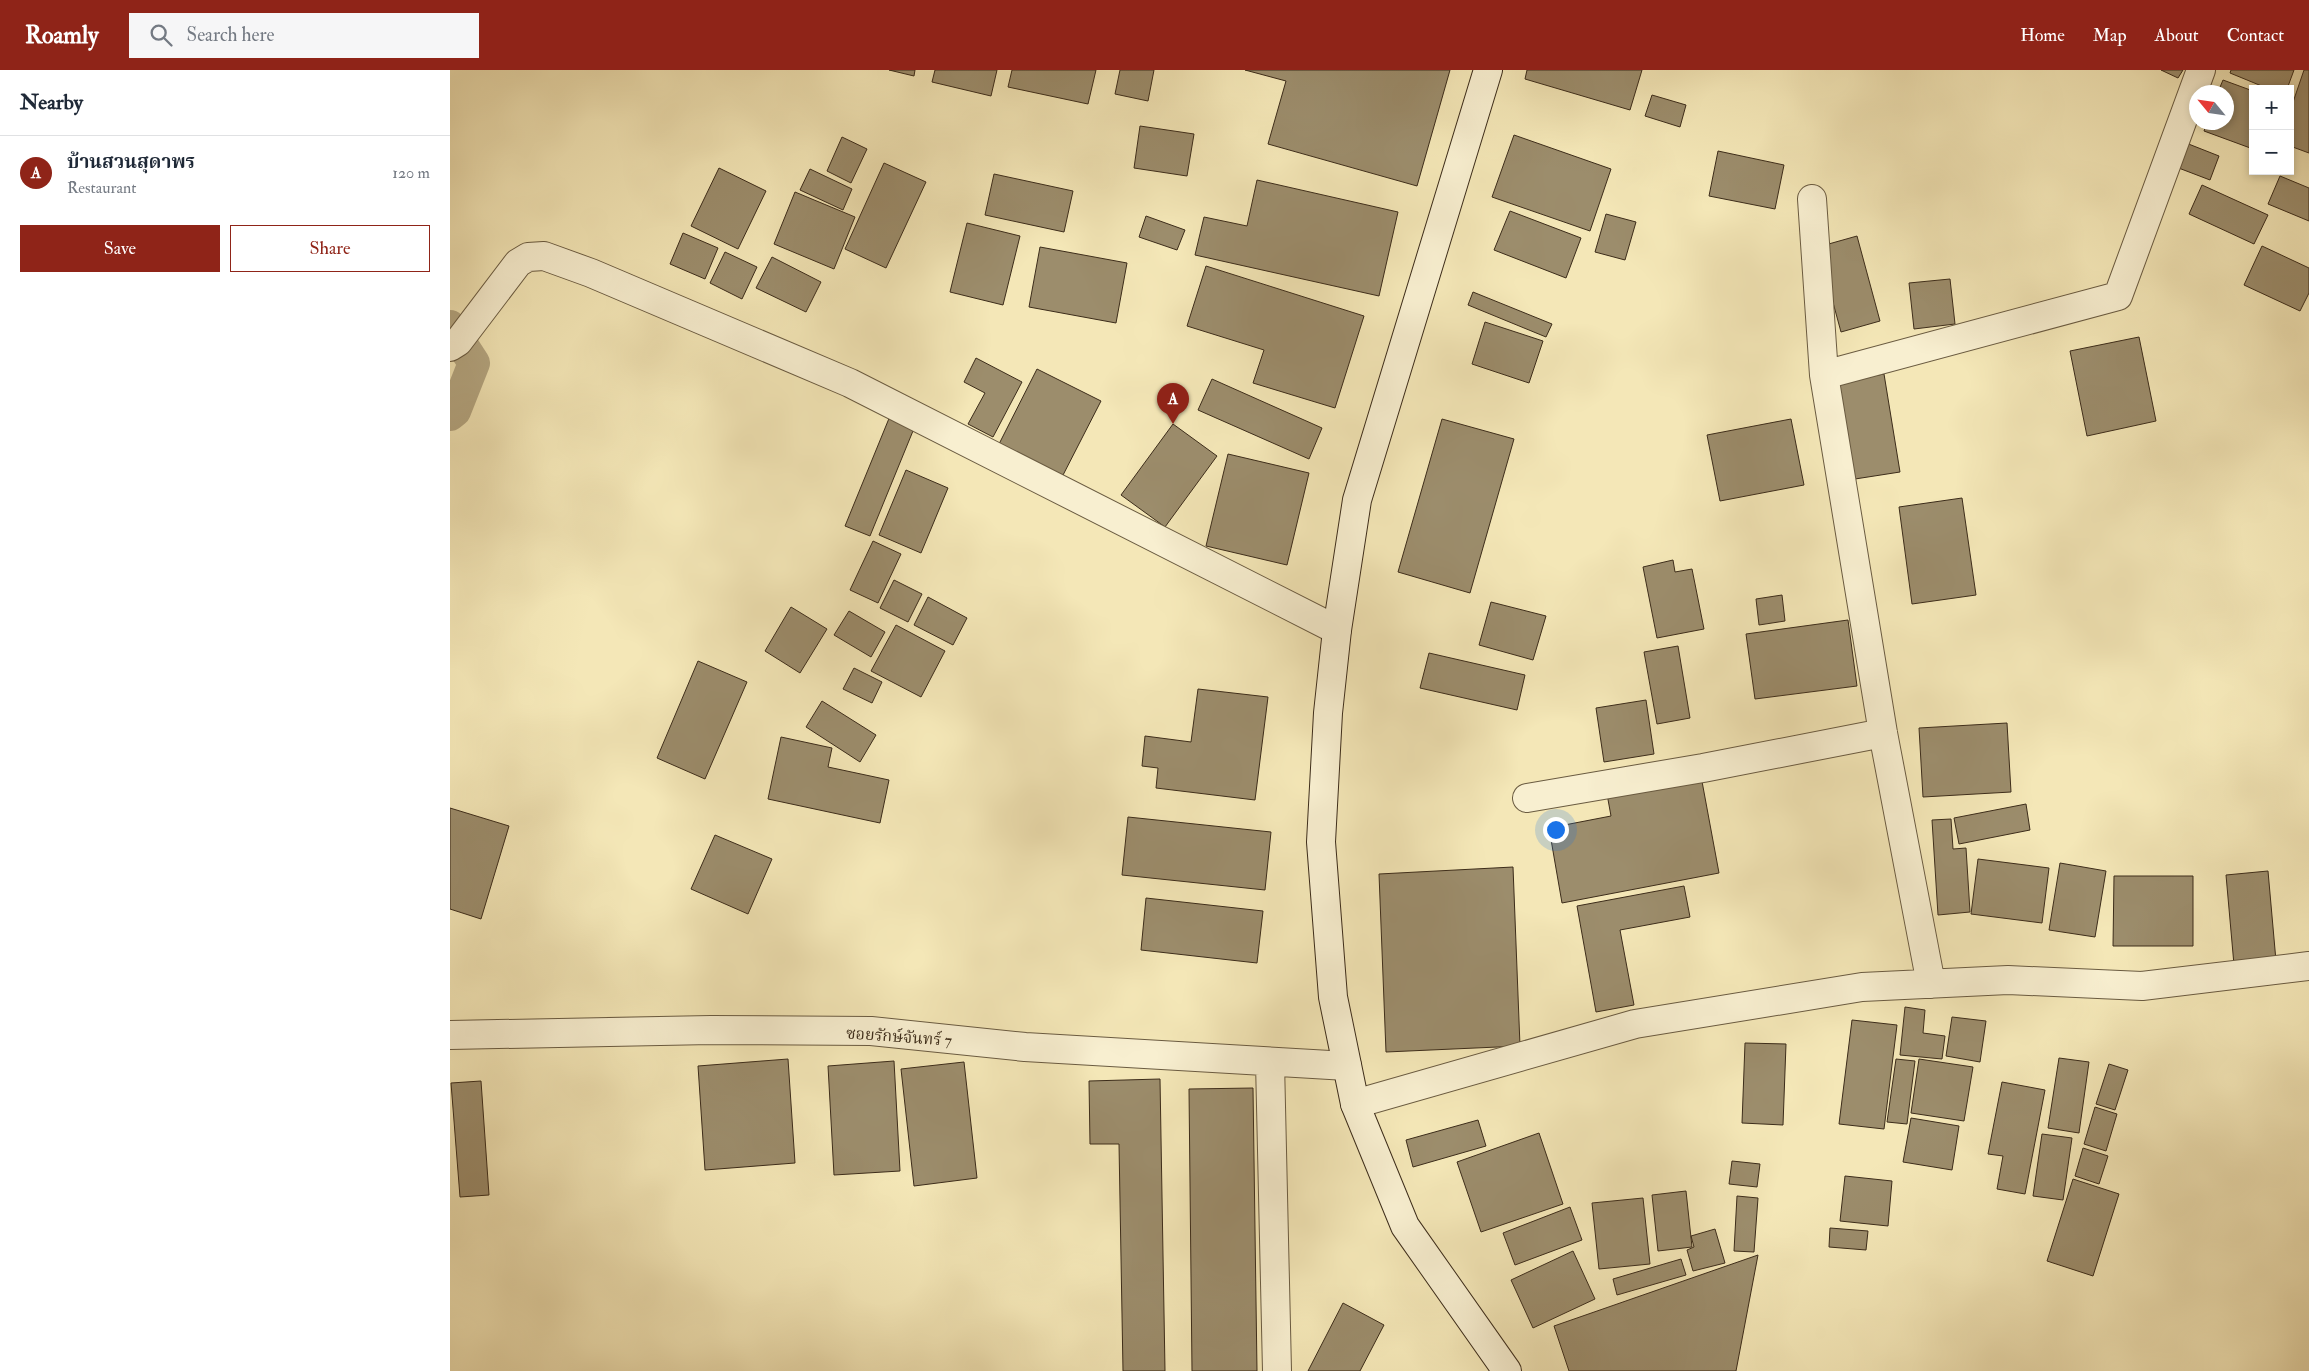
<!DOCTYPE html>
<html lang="en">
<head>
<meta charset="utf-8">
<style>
  body { margin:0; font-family:"IM FELL Double Pica","Noto Serif Thai",serif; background:#f6f6f7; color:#1f2937 }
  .controls { position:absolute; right:15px; top:15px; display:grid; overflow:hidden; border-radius:0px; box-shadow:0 2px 8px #0003 }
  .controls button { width:45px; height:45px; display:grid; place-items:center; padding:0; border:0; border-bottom:1px solid #e0e1e3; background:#fff; color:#1f2937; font:25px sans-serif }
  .compass { position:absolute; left:1739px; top:15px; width:45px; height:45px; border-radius:50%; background:#fff; box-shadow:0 2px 8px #0003; rotate:299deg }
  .you { position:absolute; left:1105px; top:759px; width:18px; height:18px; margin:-12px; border:4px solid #fff; border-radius:50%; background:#1a73e8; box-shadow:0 0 0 8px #1a73e833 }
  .badge { display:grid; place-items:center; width:32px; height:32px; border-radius:50%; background:#8f2418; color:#fff; font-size:16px; font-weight:700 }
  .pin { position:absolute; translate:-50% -41px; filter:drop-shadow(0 1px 2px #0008) }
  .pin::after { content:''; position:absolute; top:26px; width:18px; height:15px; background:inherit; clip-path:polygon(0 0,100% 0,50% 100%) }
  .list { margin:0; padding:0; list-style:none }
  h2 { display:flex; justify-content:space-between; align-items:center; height:65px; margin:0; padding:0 20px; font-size:21px }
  h2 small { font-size:16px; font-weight:400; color:#747a83 }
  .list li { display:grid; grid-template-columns:32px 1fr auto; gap:15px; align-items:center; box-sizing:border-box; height:75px; padding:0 20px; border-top:1px solid #e0e1e3 }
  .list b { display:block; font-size:19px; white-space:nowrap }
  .list p { margin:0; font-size:16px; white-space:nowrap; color:#747a83 }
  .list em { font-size:16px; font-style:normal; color:#747a83 }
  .actions { display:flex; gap:10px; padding:15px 20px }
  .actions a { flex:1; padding:11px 0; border:1px solid #8f2418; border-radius:0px; text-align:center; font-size:18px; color:#8f2418 }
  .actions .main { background:#8f2418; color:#fff }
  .icon { flex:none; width:28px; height:28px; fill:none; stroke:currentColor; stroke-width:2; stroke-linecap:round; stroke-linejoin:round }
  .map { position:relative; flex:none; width:1859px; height:1301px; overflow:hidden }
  header { display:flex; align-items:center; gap:30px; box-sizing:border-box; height:70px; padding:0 25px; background:#8f2418; color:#fff }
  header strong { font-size:24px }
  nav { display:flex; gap:28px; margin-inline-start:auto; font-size:18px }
  .search { width:350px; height:45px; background:#f6f6f7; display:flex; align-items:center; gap:12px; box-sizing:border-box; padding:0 18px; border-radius:0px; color:#747a83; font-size:19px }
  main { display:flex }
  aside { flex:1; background:#fff }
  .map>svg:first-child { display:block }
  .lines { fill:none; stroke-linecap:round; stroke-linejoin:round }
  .canal { stroke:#b5a782; stroke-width:32 }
  .building { fill:#9c8d6c; stroke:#3c2c1a }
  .minor-casing { stroke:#6a5b41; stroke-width:30 }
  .secondary-casing { stroke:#3c2c1a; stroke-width:30 }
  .minor { stroke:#f8efd0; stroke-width:28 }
  .secondary { stroke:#f8efd0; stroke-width:28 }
  .labels { text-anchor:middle; stroke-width:4.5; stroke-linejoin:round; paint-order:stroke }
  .street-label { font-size:16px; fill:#3c2c1a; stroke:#f8efd0 }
</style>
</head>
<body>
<header>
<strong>Roamly</strong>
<div class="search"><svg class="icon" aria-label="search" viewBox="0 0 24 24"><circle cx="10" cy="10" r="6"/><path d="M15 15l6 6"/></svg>Search here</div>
<nav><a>Home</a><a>Map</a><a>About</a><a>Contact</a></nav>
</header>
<main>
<aside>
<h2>Nearby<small></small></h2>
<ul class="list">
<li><span class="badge">A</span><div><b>บ้านสวนสุดาพร</b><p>Restaurant</p></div><em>120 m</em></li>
</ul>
<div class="actions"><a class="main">Save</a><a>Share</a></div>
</aside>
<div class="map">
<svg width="1859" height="1301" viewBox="0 0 1859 1301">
  <rect width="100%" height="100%" fill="#f4e7b7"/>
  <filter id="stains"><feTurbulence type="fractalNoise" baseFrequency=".004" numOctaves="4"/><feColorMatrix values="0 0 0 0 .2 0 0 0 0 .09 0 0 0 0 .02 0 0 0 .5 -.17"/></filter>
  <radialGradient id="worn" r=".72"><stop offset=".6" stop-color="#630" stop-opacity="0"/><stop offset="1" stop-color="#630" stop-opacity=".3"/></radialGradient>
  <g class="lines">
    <!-- canal -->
    <path class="canal" d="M0,256l24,37 -19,48 -5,4"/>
  </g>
  <!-- building -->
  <path class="building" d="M439,0h26l-1,6z
    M485,0h62l-6,26 -59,-14z
    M562,0h84l-8,34 -80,-17z
    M670,0h34l-6,31 -33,-7z
    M795,0h205l-33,116 -149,-42 18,-63z
    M1077,0h115l-12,40 -105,-31z
    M1711,0h22l-5,8z
    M1781,0h63l-7,19h-18l-39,-16z
    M1854,0h5v83l-19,-7v-35z
    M1773,10l30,11v58l-49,-18 3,-9h19v-30h-8z
    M1202,25l34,10 -6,22 -35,-11z
    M690,56l54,8 -7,42 -53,-8z
    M1064,65l97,34 -21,62 -98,-34z
    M392,67l25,12 -16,34 -24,-12z
    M1736,73l33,13 -9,24 -34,-13z
    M1268,81l66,14 -9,44 -66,-13z
    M434,93l42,19 -40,86 -41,-19z
    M269,98l47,23 -28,58 -47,-23z
    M360,99l42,20 -9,21 -43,-20z
    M544,104l79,17 -9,41 -79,-17z
    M1830,106l29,12v33l-41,-17z
    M807,110l141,32 -19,84 -184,-41 9,-38 43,9z
    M1752,115l66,30 -14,29 -65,-30z
    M345,122l60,25 -21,52 -60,-25z
    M1060,141l71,27 -15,40 -72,-28z
    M1156,144l30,8 -11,38 -30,-8z
    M696,146l39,14 -8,20 -38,-13z
    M517,153l53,13 -17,69 -53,-13z
    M233,163l35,15 -13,31 -35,-15z
    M1407,166l23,85 -39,11 -23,-85z
    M1812,176l47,22v25l-9,18 -56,-26z
    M590,177l87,16 -11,60 -87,-16z
    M275,182l32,15 -15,32 -32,-16z
    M322,187l49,25 -15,30 -50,-24z
    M756,196l158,50 -29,92 -82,-25 11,-33 -77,-24z
    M1500,209l5,45 -41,5 -5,-46z
    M1023,222l79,32 -6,13 -78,-32z
    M1035,252l58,19 -14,42 -57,-19z
    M1689,267l17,84 -69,15 -17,-85z
    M526,288l46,24 -29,55 -25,-13 17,-31 -21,-11z
    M587,299l64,32 -40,78 -63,-33z
    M1434,304l16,98 -45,7 -16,-97z
    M762,309l110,49 -13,31 -111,-49z
    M440,346l25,10 -45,110 -25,-10z
    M992,349l72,20 -44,154 -72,-21z
    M1341,349l13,66 -84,16 -13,-66z
    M723,354l44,32 -52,71 -44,-32z
    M778,384l81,19 -22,92 -81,-19z
    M456,400l42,18 -27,65 -42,-18z
    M1512,428l14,97 -64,9 -13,-97z
    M423,471l28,13 -23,49 -28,-13z
    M1223,490l2,12 17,-3 12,60 -47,9 -14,-71z
    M444,510l28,14 -14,28 -28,-14z
    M1332,525l3,26 -26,4 -3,-26z
    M478,527l39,21 -14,27 -39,-20z
    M1041,532l55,14 -13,44 -54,-15z
    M341,537l36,22 -27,44 -35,-22z
    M399,541l36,21 -14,25 -37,-22z
    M1398,550l9,66 -102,13 -9,-65z
    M446,555l49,26 -24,46 -50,-26z
    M1228,576l12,72 -33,6 -13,-72z
    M979,583l96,22 -8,35 -97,-22z
    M248,591l49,21 -42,97 -48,-21z
    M404,598l28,14 -10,21 -29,-14z
    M748,619l70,8 -13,103 -99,-12 2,-20 -16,-2 3,-30 46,6z
    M1196,630l8,54 -50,8 -8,-54z
    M372,631l54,34 -16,27 -54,-35z
    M1557,653l4,69 -88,5 -4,-69z
    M331,667l51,11 -4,19 61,13 -9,43 -112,-24z
    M1251,706l18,97 -157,30 -13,-75 62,-12 -4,-22z
    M1576,734l4,26 -71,14 -5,-26z
    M0,738l59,18 -28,93 -31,-10z
    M678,747l143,15 -6,58 -143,-15z
    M1501,749l2,30 13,-1 4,64 -32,3 -6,-95z
    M265,765l57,24 -24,55 -57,-25z
    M1528,789l71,9 -7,55 -71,-9z
    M1610,793l46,8 -11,66 -46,-7z
    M1063,797l7,179 -134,6 -7,-178z
    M1818,801l8,90 -42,4 -8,-90z
    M1664,806h79v70h-80z
    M1234,816l6,31 -70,13 14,75 -38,7 -19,-106z
    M696,828l117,13 -6,52 -116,-13z
    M1455,937l20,3 -2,23 22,3 -3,23 -42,-4z
    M1502,947l34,4 -6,41 -34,-6z
    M1402,950l45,5 -13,104 -45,-5z
    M1295,973l41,1 -3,81 -41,-2z
    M1609,988l30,4 -10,71 -31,-5z
    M338,989l7,104 -90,7 -7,-104z
    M1446,989l19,2 -8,63 -20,-2z
    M1469,989l54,8 -9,54 -53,-8z
    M444,991l6,110 -66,4 -6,-109z
    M514,992l13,116 -63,8 -13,-117z
    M1659,994l19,6 -13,40 -19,-6z
    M710,1009l5,292h-42l-4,-227h-29l-1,-63z
    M31,1011l8,114 -29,2 -9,-114z
    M1552,1012l43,8 -20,104 -28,-5 6,-33 -15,-2z
    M803,1018l4,283h-65l-3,-282z
    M1645,1037l22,7 -11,37 -22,-7z
    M1461,1048l48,8 -7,44 -49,-8z
    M1028,1050l8,26 -73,21 -7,-27z
    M1089,1063l24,71 -82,28 -24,-70z
    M1592,1064l30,4 -9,62 -30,-4z
    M1633,1078l25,8 -9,28 -24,-8z
    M1282,1091l28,3 -3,23 -28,-3z
    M1395,1106l47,5 -4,45 -48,-5z
    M1623,1109l46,15 -26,82 -46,-15z
    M1236,1121l6,56 -34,4 -6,-56z
    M1287,1126l21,2 -4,54 -20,-1z
    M1193,1128l7,66 -51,5 -7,-66z
    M1120,1137l12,33 -67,25 -12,-32z
    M1380,1158l38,3 -2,19 -37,-3z
    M1265,1159l10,34 -32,8 -6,-21 7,-3 -3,-11z
    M1123,1181l22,48 -62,29 -22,-48z
    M1308,1185l-22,116h-167l-15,-45z
    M1231,1189l5,16 -69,20 -4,-16z
    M893,1233l41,22 -24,46h-52z"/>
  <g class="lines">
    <!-- minor casing -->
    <g class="minor-casing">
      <path id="minor" d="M1362,129l12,176 59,358 48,251
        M0,277l8,-5 60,-79 10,-6 16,-1 47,17 259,110 487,247
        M1374,305l294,-79 83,-226
        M1077,728l176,-30 180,-35
        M0,965l261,-5 160,1 154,16 322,19
        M820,992l7,309
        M905,1034l280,-80 227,-37 146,-7 134,6 167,-20"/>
    </g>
    <!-- secondary casing -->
    <g class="secondary-casing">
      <path id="secondary" d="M1038,0l-131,430 -20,130 -9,83 -7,129 12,155 22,107 50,122 102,145"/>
    </g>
    <!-- minor -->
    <use href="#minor" class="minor"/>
    <!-- secondary -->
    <use href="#secondary" class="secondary"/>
  </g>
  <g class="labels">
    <!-- street labels -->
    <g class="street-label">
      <text transform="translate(449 966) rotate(4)" y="6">ซอยรักษ์จันทร์ 7</text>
    </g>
  </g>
  <rect width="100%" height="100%" filter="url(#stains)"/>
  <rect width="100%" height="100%" fill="url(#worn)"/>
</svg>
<div class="controls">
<button>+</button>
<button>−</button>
</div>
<svg class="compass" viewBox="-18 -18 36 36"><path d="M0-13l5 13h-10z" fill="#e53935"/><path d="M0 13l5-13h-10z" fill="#747a83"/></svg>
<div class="you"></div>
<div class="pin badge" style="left:723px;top:354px">A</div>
</div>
</main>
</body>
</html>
